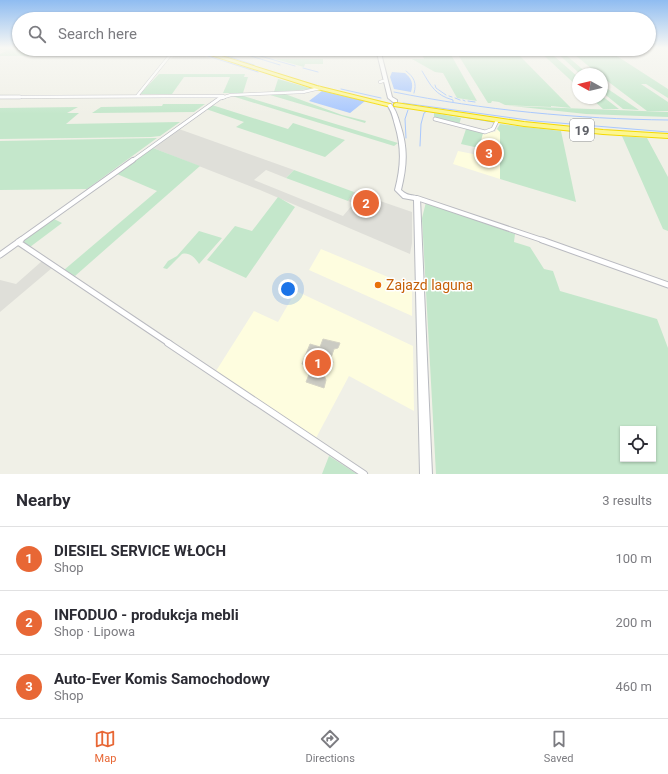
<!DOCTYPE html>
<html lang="en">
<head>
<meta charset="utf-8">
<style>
  body { margin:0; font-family:Roboto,sans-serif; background:#f7f7f7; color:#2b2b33 }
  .controls { position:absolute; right:12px; bottom:12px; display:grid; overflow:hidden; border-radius:0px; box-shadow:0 1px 3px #0004 }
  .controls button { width:36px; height:36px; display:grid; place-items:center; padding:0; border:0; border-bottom:1px solid #e1e1e2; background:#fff; color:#2b2b33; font:20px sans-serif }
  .compass { position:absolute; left:572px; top:68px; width:36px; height:36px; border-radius:50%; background:#fff; box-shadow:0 1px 3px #0004; rotate:278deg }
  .you { position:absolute; left:288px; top:289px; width:14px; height:14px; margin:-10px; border:3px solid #fff; border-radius:50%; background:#1a73e8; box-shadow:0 0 0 6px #1a73e833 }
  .badge { display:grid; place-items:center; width:26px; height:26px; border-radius:50%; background:#e86735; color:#fff; font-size:13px; font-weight:700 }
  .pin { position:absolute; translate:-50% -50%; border:2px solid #fff; box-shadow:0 1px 4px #0006 }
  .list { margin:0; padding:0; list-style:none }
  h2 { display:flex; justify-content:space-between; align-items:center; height:52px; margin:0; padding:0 16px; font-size:17px }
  h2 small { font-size:13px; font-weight:400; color:#7c7c81 }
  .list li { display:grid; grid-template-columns:26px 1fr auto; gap:12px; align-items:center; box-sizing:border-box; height:64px; padding:0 16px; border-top:1px solid #e1e1e2 }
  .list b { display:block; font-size:15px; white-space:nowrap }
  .list p { margin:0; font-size:13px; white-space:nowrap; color:#7c7c81 }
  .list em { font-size:13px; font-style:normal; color:#7c7c81 }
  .icon { flex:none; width:22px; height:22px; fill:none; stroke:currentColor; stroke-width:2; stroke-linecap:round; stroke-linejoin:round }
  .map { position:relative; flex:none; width:668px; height:474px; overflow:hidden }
  .search { position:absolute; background:#fff; box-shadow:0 1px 3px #0004; left:12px; right:12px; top:12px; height:44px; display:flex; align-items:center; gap:10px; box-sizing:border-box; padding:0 14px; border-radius:22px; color:#7c7c81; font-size:15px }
  .sheet { height:244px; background:#fff }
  nav { display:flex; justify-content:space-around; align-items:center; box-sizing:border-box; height:56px; border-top:1px solid #e1e1e2; background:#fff; font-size:11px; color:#7c7c81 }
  nav a { display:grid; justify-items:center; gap:2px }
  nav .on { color:#e86735 }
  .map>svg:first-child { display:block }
  .commercial { fill:#fefddf }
  .industrial { fill:#dfdfd9 }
  .green { fill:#c4e7cb; fill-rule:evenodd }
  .water { fill:#a9c8fe }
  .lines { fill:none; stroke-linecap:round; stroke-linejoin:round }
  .stream { stroke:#a9c8fe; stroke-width:1 }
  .building { fill:#cbcbc3; stroke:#d5d3c5 }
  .street-far4-casing { stroke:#b9bac0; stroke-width:3.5 }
  .street-far3-casing { stroke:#b9bac0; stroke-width:4.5 }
  .street-far2-casing { stroke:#b9bac0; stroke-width:6 }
  .street-far1-casing { stroke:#b9bac0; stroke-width:7 }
  .street-casing { stroke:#b9bac0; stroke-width:8 }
  .secondary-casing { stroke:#b8bac0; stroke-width:2 }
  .highway-casing { stroke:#f5da02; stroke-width:2 }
  .street-far4 { stroke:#fff; stroke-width:2.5 }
  .street-far3 { stroke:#fff; stroke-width:3 }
  .street-far2 { stroke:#fff; stroke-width:4 }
  .street-far1 { stroke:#fff; stroke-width:5 }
  .street { stroke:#fff; stroke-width:6 }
  .secondary { fill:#fff; fill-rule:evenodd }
  .highway { fill:#fcf692; fill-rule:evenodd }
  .food-dot { fill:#e8710a; stroke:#fff; stroke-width:1.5 }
  .labels { text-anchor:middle; stroke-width:3; stroke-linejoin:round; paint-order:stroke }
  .shield { fill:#fff; stroke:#8e9095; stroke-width:1 }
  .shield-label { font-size:13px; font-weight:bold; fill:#5e6067 }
  .food-label { font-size:14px; fill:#c56008; stroke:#fff; text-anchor:start }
</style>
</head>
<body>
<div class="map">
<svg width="668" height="474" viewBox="0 0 668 474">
  <rect width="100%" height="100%" fill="#f0f0e7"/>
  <!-- commercial -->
  <path class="commercial" d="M497,129l3,2v48l-47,-15 5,-13 20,4 5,-22 12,-1z
    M321,249l91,38v29l-103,-46z
    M296,291l117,55 1,65 -65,-35 -33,62 -100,-67 38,-60 24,11z"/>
  <!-- industrial -->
  <path class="industrial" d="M182,53h15l15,6h-41l3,-4z
    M179,129l115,41 -8,8 -20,-8 -12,10 89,36 11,-13 -6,-2 6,-9 58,20v31l-2,11 -150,-64 -107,-42z
    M42,261l10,7 -52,44v-32l16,4z"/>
  <!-- green -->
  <path class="green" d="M0,48l148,1 3,2 -3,4 -148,1v-2l6,-3 -6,-1z
    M386,49h72l9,1 2,4h20l-3,-5h27l58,59 -20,-2v1l-46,-2 -6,-3 -7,-1 -1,2h-3l-31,-50h-7l27,48 -20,-3 -14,-25 -8,-1 -23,-13h12l-2,-6h-32z
    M537,49h9l32,28v10z
    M553,49h6l29,25h-8z
    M568,49h38l62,40v9l-22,-14h-5l27,18v9h-21l-45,-34v-3h-4z
    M246,51l98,1v2l-88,-1z
    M275,59h48v5h-18l-1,3z
    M159,74h86l-1,3h4l-5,16h-20l7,-16h-46l-12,17h-32z
    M278,79l35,10 -39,3z
    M602,85l37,25 -16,-1 -21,-17z
    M285,94l57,21 24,6 -1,2 -95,-28z
    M240,95l158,48 -4,3 -162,-50z
    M602,96l17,13h-16l-12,-11h11z
    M163,104h42l-11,8 -102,1 9,-6 61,-1z
    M212,105l76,24 5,-6 52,17 -20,17 -89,-30 8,-5 -38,-13z
    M512,106l156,6v5l-82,-3z
    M78,107l-11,6h12l-13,11 114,-2 -20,14 -9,1 -151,2v-31z
    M434,113l27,5 -2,7 -25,-7z
    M500,124l61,7 15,71 -76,-23v-47l-3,-3z
    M466,129l17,4 -4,15 -18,-4z
    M622,136l25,2 21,39v54l-5,-2z
    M157,138l-70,51 -87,1v-49z
    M153,148l47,18 -125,110 -11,-6 93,-79 -40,-17z
    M294,170l60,22 -6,9 -62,-23z
    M278,197l17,10 -49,71 -39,-18 28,-34 17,5z
    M426,202l89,32 -1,8 16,5 14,22 9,2 7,20 97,28 11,29v126h-232l-14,-256zM623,429h30v30h-30z
    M54,219l8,4 -32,24 -8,-6z
    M199,231l23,7 -23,26c-4,-6 -9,-12 -17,-10l-15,15 -4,-1 5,-7 9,-5z
    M329,456l28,18h-35z"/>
  <!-- water -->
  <path class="water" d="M392,72l13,1c6,5 9,10 6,19l-17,-3 -4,-12z
    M322,91l43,10 -15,12 -41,-12z"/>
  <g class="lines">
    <!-- stream -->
    <path class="stream" d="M166,49l1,4 14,-3
      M186,49l72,23
      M206,49l48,16
      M228,49l52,16
      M236,49l59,17
      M303,68l15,4
      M406,71c8,6 11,12 8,22
      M422,71c9,15 13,24 31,29v2
      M435,85l1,3 10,7
      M341,89l40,9
      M394,92c89,18 183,27 274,28
      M449,96l3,1
      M455,98l5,2
      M463,100l2,1
      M468,101l7,1
      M403,103l132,18 133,11
      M403,104l7,1
      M540,128l128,10
      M406,138l-1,-19 3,-9
      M420,146l1,-22 3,-11 3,-2 66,11"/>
  </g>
  <!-- building -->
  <path class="building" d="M365,198l12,4 -7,7 -11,-4z
    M323,339l17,4 -2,5 -4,1 -3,9 2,4 -3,8 -7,3 3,7 -2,8 -18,-6 6,-15 -10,-3 8,-20 10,3z"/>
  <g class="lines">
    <!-- street-far4 casing -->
    <g class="street-far4-casing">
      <path id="street-far4" d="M380,82l3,-1
        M137,96l34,-42
        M0,97l223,-1
        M221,98l10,-3 72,-3 17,-4"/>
    </g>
    <!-- street-far3 casing -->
    <g class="street-far3-casing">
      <path id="street-far3" d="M0,97h20
        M435,119l50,13 8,-3 4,-8
        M132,161l88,-63 4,-1"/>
    </g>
    <!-- street-far2 casing -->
    <g class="street-far2-casing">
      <path id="street-far2" d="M417,198l128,43
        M19,241l114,-81"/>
    </g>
    <!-- street-far1 casing -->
    <g class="street-far1-casing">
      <path id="street-far1" d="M542,240l126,45
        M18,242l152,102
        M0,255l21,-15"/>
    </g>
    <!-- street casing -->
    <g class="street-casing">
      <path id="street" d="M168,343l196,131"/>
    </g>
    <!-- secondary casing -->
    <g class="secondary-casing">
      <path id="secondary" d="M376,49h4l12,48 5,3v2h-4l-5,-4z
        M387,104h4c5,6 7,13 9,20 8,24 7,41 1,66 9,8 12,3 19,8l12,276h-12l-6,-274 -11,-2 -8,-8c6,-23 7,-42 0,-65 -2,-7 -3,-14 -8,-20z"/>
    </g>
    <!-- highway casing -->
    <g class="highway-casing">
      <path id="highway" d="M192,49h7l118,37 73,18 -3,2 -74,-18z
        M396,103l128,19 79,8 65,4v4l-65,-4 -79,-8 -130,-20v-2z"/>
    </g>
    <!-- street-far4 -->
    <use href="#street-far4" class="street-far4"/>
    <!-- street-far3 -->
    <use href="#street-far3" class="street-far3"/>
    <!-- street-far2 -->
    <use href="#street-far2" class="street-far2"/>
    <!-- street-far1 -->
    <use href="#street-far1" class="street-far1"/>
    <!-- street -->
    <use href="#street" class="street"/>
    <!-- secondary -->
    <use href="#secondary" class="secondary"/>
    <!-- highway -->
    <use href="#highway" class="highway"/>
  </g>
  <!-- sky -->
  <linearGradient id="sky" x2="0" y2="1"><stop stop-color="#8fbcf1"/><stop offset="0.42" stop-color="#f8f8f4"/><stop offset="1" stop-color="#f8f8f4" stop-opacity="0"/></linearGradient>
  <rect width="668" height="114" fill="url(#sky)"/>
  <!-- markers -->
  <circle class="food-dot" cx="378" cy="285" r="4"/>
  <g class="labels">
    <!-- shield labels -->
    <rect class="shield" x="570" y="119" width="24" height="22" rx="3"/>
    <g class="shield-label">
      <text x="582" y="135">19</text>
    </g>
    <!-- food labels -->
    <g class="food-label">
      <text x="386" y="290">Zajazd laguna</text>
    </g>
  </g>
</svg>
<div class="controls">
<button><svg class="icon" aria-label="locate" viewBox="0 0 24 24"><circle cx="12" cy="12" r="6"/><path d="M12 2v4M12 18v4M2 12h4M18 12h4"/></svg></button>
</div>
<svg class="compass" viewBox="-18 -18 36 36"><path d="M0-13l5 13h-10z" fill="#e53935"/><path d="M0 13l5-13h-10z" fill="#7c7c81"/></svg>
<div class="you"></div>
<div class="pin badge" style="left:318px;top:363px">1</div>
<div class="pin badge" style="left:366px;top:203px">2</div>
<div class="pin badge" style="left:489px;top:153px">3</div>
<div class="search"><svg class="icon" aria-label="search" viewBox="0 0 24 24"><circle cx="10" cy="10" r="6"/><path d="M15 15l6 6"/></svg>Search here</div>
</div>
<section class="sheet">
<h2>Nearby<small>3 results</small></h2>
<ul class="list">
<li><span class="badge">1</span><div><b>DIESIEL SERVICE WŁOCH</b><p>Shop</p></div><em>100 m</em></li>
<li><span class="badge">2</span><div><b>INFODUO - produkcja mebli</b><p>Shop · Lipowa</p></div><em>200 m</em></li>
<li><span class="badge">3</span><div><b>Auto-Ever Komis Samochodowy</b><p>Shop</p></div><em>460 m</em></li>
</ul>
</section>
<nav>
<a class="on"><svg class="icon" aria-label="map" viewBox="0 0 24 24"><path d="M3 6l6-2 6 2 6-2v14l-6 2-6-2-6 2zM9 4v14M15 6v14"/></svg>Map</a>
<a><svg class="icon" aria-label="directions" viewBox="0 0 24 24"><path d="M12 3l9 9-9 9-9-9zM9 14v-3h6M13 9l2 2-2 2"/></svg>Directions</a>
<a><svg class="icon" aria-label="saved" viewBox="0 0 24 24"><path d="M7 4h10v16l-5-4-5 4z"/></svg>Saved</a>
</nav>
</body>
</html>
